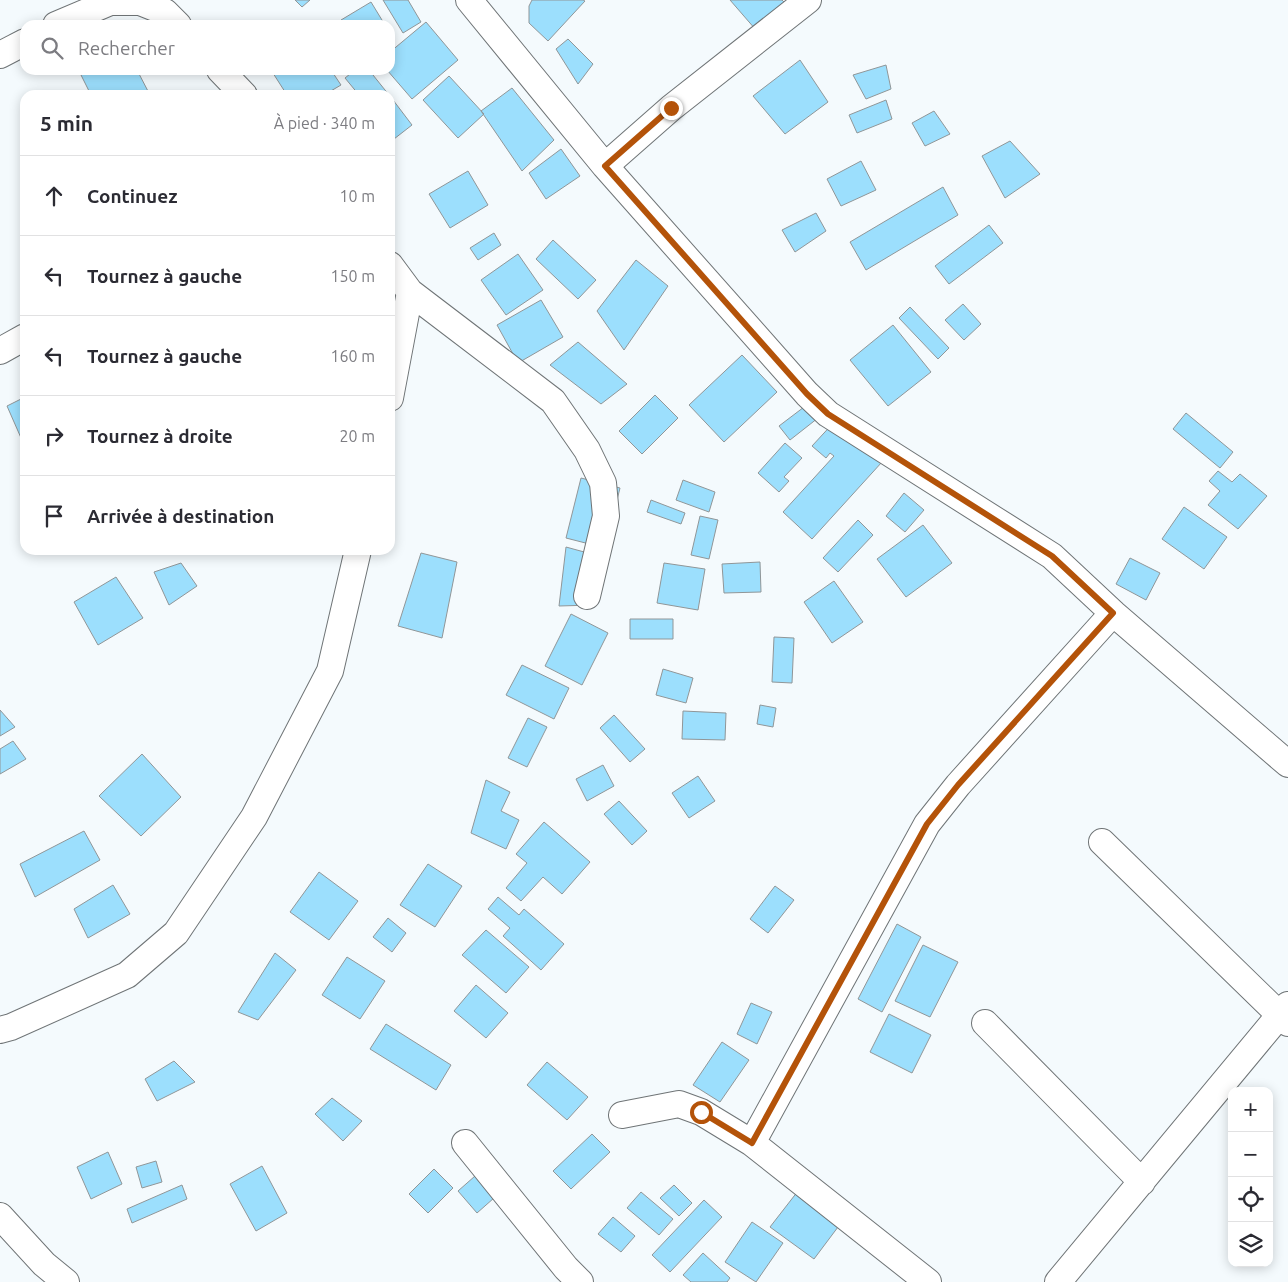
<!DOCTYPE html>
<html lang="fr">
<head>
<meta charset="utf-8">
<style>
  body { margin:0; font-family:Ubuntu,sans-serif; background:#f2f2f3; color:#2b2b33 }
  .controls { position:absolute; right:15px; bottom:15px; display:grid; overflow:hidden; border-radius:10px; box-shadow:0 2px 12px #0003 }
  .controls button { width:45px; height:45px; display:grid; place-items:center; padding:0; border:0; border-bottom:1px solid #e1e1e2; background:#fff; color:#2b2b33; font:25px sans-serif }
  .stop { position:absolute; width:15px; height:15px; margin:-11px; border:4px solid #b45309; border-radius:50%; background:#fff }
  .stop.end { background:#b45309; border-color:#fff; box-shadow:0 1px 5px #0008 }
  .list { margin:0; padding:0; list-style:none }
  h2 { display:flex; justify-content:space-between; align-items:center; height:65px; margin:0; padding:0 20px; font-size:21px }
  h2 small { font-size:16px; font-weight:400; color:#7c7c81 }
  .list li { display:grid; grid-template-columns:32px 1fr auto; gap:15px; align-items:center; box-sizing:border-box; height:80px; padding:0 20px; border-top:1px solid #e1e1e2 }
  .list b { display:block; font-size:19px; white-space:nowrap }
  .list em { font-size:16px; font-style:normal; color:#7c7c81 }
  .icon { flex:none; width:28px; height:28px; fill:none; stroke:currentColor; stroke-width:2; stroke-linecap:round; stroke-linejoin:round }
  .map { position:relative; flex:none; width:1288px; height:1282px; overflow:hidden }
  .search { position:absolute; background:#fff; box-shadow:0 2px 12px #0003; left:20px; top:20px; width:375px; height:55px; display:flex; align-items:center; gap:12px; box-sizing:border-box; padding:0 18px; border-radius:15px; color:#7c7c81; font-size:19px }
  .panel { position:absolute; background:#fff; box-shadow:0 2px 12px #0003; left:20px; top:90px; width:375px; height:465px; border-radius:15px }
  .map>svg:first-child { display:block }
  .building { fill:#9cdffd; stroke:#909698 }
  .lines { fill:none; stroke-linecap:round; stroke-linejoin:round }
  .minor-casing { stroke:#6f7476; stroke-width:28 }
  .minor { stroke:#fff; stroke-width:26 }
  .route { stroke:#b45309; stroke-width:6 }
</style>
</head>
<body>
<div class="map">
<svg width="1288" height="1282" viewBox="0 0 1288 1282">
  <rect width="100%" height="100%" fill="#f4fafd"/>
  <!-- building -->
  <path class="building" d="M295,0h15l-8,7z
    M383,0h25l13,22 -18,11z
    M532,0h51l2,1 -37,40 -19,-18v-17z
    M730,0h52l4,4 -30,26z
    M371,2l14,23h-41l-3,-5z
    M426,22l32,38 -46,39 -25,-29h3v-18z
    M568,39l25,25 -15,20 -22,-35z
    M800,60l28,42 -43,32 -32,-38z
    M886,65l5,24 -25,10 -13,-24z
    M91,70h46l13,25h-59l-10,-20z
    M271,70h60l10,15 -17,10h-37z
    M355,70h14l20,25h-30l-14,-17z
    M449,76l35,38 -26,24 -35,-38z
    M512,88l42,52 -32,31 -41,-60z
    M390,96l22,29 -18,14 -4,-5z
    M886,100l6,19 -35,14 -8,-18z
    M934,111l16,23 -25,12 -13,-23z
    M1010,141l30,33 -35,24 -23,-42z
    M561,149l19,27 -34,23 -17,-26z
    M861,161l15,29 -35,16 -14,-27z
    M468,171l20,34 -38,23 -21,-34z
    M943,187l15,28 -92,55 -16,-28z
    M816,213l10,18 -31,21 -13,-22z
    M989,225l14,18 -54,41 -14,-18z
    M494,233l7,12 -23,15 -8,-12z
    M553,240l43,40 -18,19 -42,-40z
    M518,254l25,36 -37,25 -25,-35z
    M636,260l32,26 -44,64 -27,-39z
    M541,300l22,37 -45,26 -21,-38z
    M963,304l18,20 -17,16 -19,-20z
    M910,307l39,41 -11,11 -39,-41z
    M893,325l38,47 -43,34 -38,-46z
    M578,342l49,42 -26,20 -51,-39z
    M742,355l35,37 -53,50 -35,-37z
    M655,395l23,23 -36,36 -23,-23z
    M25,397v50l-18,-41z
    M808,404l10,14 -28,22 -11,-14z
    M1186,413l47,39 -13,16 -47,-39z
    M836,420l46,42 -70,77 -29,-27 51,-56 -4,-3 -4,5 -14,-12z
    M785,443l17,15 -18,19 5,4 -10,11 -21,-19z
    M1218,471l14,11 8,-8 27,22 -29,33 -30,-24 12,-14 -11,-10z
    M581,478l39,10 -15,60 -39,-10z
    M683,480l32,12 -6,20 -33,-12z
    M904,493l20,17 -19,22 -19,-16z
    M651,500l34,13 -4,11 -34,-12z
    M1184,507l43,30 -23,32 -42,-30z
    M700,516l18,4 -9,39 -18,-4z
    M858,520l15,15 -35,37 -15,-14z
    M923,525l29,38 -46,34 -29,-38z
    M566,547l40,11 -13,47 -34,1z
    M421,553l36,9 -15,76 -44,-12z
    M1130,558l30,15 -14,27 -30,-16z
    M760,562l1,30 -37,1 -2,-29z
    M181,563l16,23 -28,19 -15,-33z
    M664,563l41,6 -7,41 -41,-7z
    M116,577l27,41 -45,27 -24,-43z
    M834,581l29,41 -31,21 -28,-41z
    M571,614l37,19 -26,52 -37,-19z
    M630,619h43v20h-43z
    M774,637l20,1 -2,45 -20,-1z
    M522,665l47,23 -15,31 -48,-24z
    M663,669l30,9 -7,25 -30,-8z
    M760,705l16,3 -3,19 -16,-3z
    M0,710l15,17 -15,9z
    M683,711l43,2 -1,27 -43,-1z
    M614,715l31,34 -15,13 -30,-34z
    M528,718l19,9 -20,40 -19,-9z
    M13,741l13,18 -26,15v-25z
    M142,754l39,43 -40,39 -42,-40z
    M603,765l11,21 -27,15 -11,-22z
    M698,776l17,25 -26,17 -17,-25z
    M486,780l24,12 -9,19 18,9 -13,29 -35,-16z
    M619,801l28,30 -15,14 -28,-31z
    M544,822l46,40 -28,32 -19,-17 -22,24 -15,-13 21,-25 -11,-9z
    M84,831l16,29 -65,37 -15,-33z
    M428,864l34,22 -27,41 -35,-22z
    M319,872l39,29 -29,39 -39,-28z
    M113,885l17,29 -42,24 -14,-29z
    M775,886l19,14 -26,33 -18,-14z
    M498,897l21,18 5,-6 40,35 -23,26 -38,-34 7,-8 -22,-19z
    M388,918l18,15 -14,19 -19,-15z
    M897,924l24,13 -39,75 -24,-13z
    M486,930l43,37 -23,26 -44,-38z
    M923,945l35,17 -28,55 -35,-16z
    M275,953l21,17 -38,50 -20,-8z
    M347,957l38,24 -25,38 -38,-24z
    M476,985l32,28 -22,25 -32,-27z
    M751,1003l21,9 -15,32 -20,-10z
    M889,1014l42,21 -19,38 -42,-21z
    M386,1024l65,41 -15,25 -66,-41z
    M722,1042l27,18 -29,42 -27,-17z
    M174,1061l21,21 -38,19 -12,-22z
    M547,1062l41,35 -21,23 -40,-35z
    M332,1098l30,23 -19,20 -28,-27z
    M592,1134l18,18 -39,37 -18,-18z
    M108,1152l14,32 -31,15 -14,-32z
    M156,1161l6,21 -20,6 -6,-21z
    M262,1166l25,47 -31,18 -26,-47z
    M434,1169l19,19 -25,25 -19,-19z
    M475,1176l19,22 -17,15 -19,-22z
    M182,1185l5,14 -55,24 -5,-14z
    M674,1185l18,18 -13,13 -19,-18z
    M798,1191l43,32 -27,36 -44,-32z
    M641,1192l32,27 -14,16 -32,-27z
    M704,1200l18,17 -52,55 -18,-17z
    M613,1217l22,19 -14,16 -23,-18z
    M752,1222l31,21 -27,39 -31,-20z
    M703,1253l27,25 -3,4h-36l-8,-7z"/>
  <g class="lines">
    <!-- minor casing -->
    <g class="minor-casing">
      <path id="minor" d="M469,0l136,166 202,228 21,20 224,142 61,57 175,151
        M56,25l54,-23h30l25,10 13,13
        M0,55l25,-13
        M220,70l24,25
        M605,166l66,-58 137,-108
        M390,265l20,27 143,109 34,49 16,33 3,33 -19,80
        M0,351l25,-14
        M390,398l20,-106
        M1102,842l186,181
        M985,1023l157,159
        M0,1030l11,-3 116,-52 49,-42 78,-116 76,-146 28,-121
        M622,1115l57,-11 22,8 51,31 176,139
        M465,1143l101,125 14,14
        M752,1143l175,-319 31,-39 155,-172
        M0,1216l44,48 22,18
        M1058,1282l230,-277"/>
    </g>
    <!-- minor -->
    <use href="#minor" class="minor"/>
  </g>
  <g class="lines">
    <!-- route -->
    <path class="route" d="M671,108l-66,58 202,228 21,20 224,142 61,57 -155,172 -31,39 -175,319 -51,-31"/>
  </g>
</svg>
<div class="controls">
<button>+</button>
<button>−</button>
<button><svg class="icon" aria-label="locate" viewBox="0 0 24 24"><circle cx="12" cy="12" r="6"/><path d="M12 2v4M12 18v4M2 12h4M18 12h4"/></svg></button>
<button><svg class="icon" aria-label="layers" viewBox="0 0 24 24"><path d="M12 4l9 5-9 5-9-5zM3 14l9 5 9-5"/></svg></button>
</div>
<div class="stop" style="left:701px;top:1112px"></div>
<div class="stop end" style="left:671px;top:108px"></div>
<div class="search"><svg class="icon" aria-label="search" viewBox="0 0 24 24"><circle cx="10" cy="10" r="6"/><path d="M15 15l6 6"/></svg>Rechercher</div>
<section class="panel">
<h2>5 min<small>À pied · 340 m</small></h2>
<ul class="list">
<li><svg class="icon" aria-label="ahead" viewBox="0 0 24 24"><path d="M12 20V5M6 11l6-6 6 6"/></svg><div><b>Continuez</b></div><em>10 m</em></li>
<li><svg class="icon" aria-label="left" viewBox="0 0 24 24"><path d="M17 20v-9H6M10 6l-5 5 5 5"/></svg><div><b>Tournez à gauche</b></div><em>150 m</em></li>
<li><svg class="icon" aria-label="left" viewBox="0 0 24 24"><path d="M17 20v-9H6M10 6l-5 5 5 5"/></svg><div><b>Tournez à gauche</b></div><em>160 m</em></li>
<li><svg class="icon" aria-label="right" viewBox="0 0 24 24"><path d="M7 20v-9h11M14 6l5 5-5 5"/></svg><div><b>Tournez à droite</b></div><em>20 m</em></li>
<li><svg class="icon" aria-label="arrive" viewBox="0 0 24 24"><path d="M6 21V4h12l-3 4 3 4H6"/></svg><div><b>Arrivée à destination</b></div></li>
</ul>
</section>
</div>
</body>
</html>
